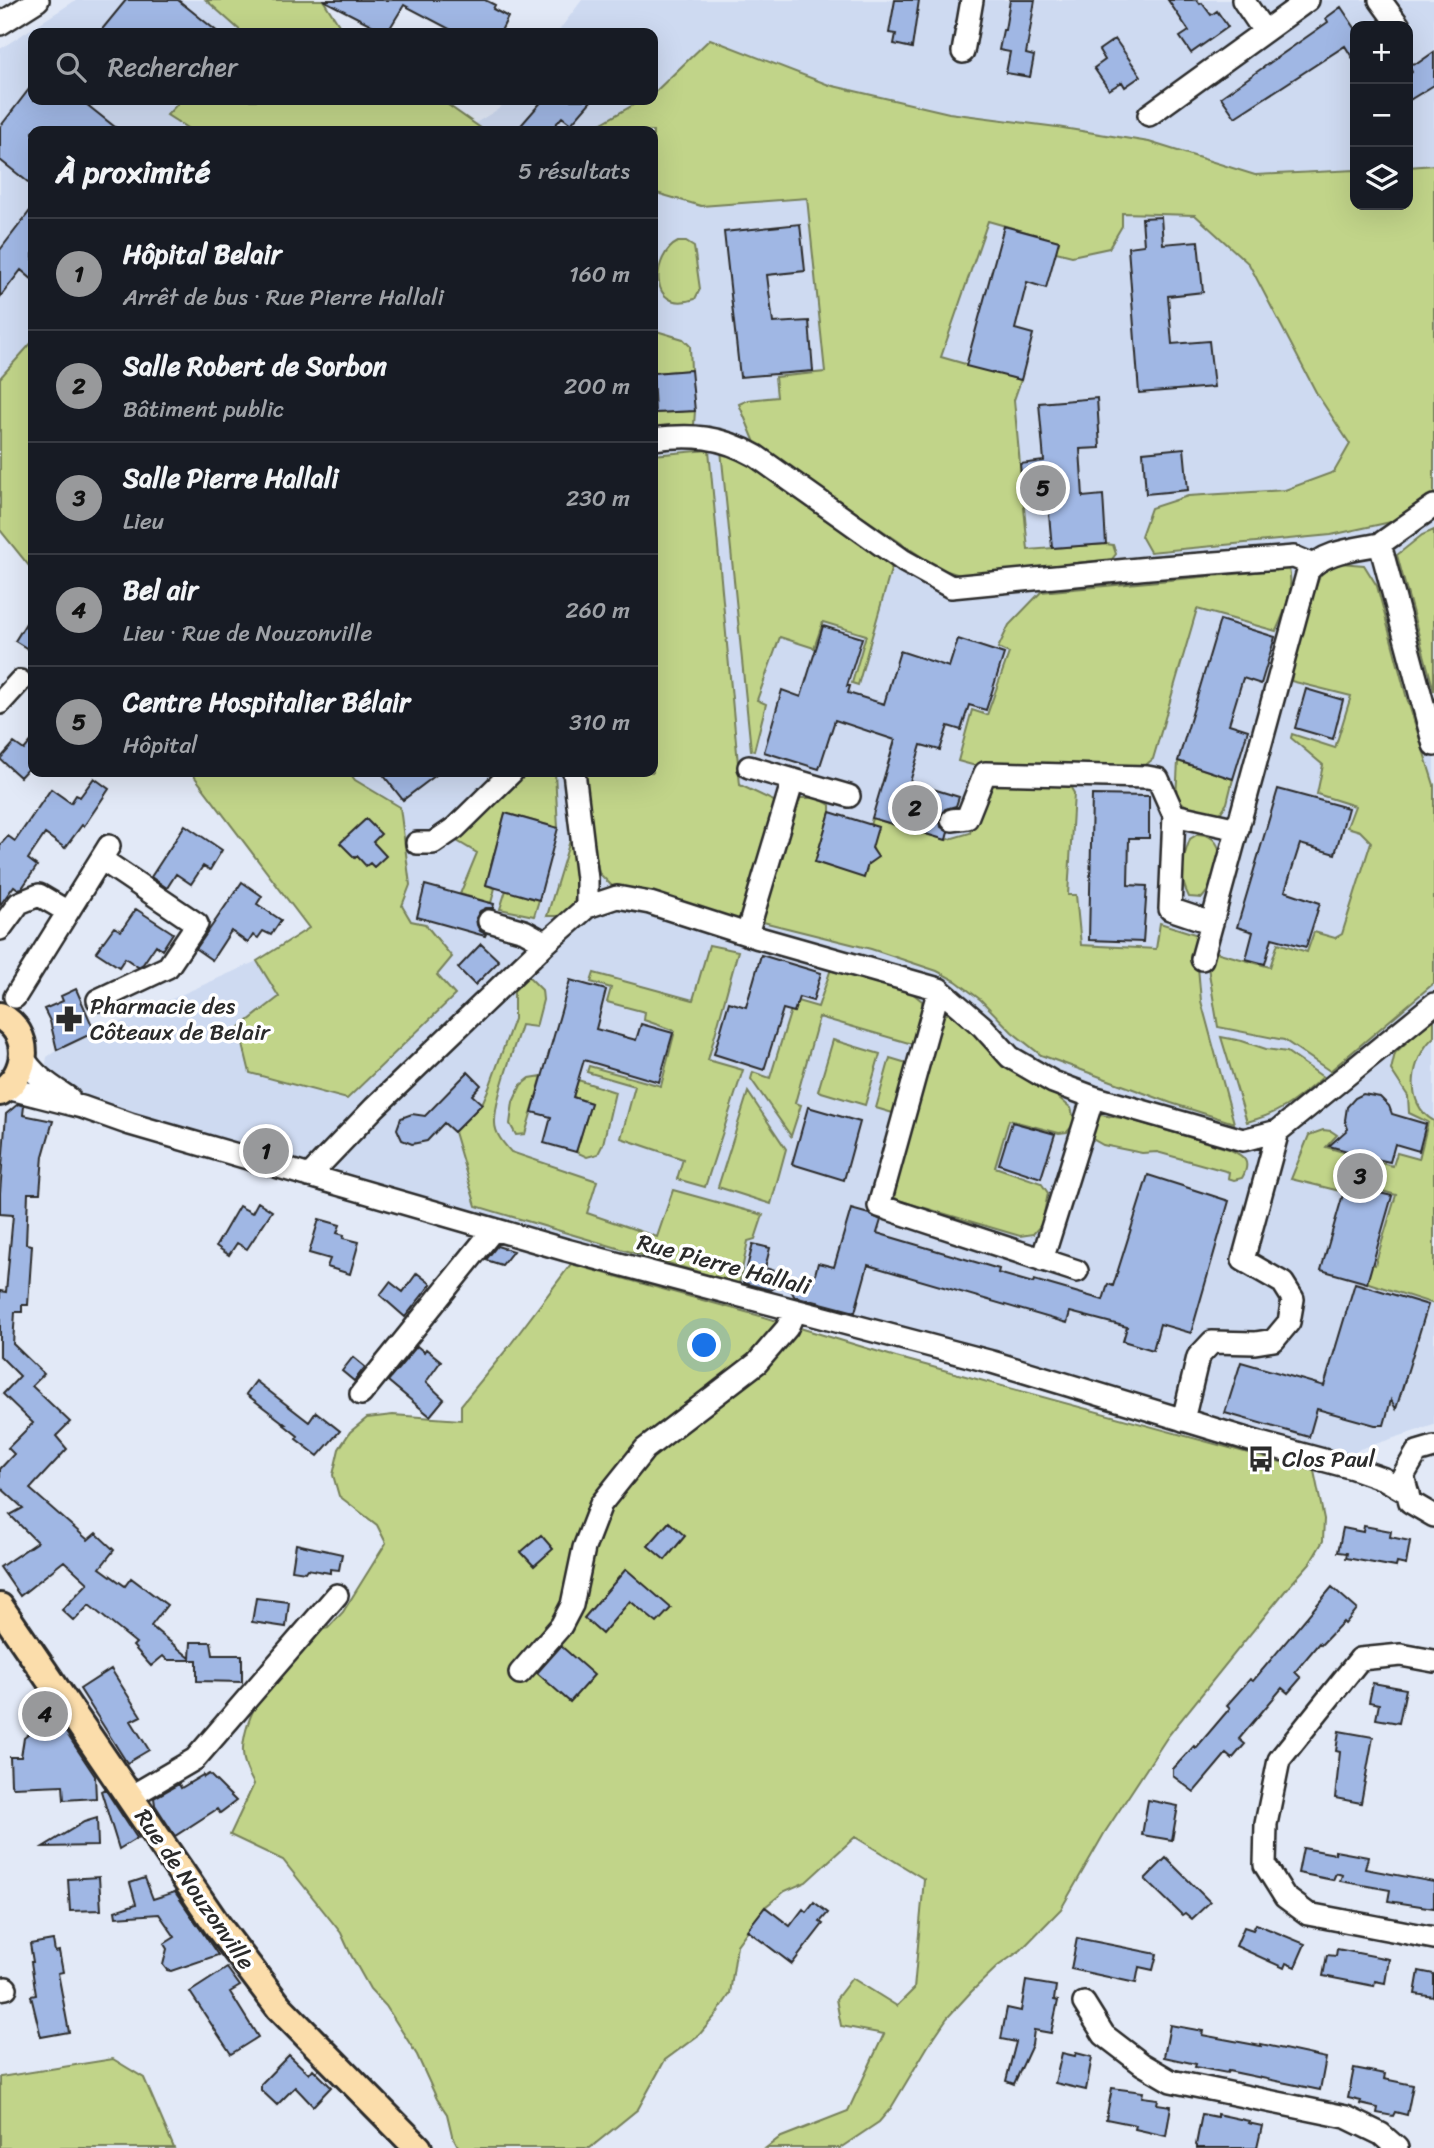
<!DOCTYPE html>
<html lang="fr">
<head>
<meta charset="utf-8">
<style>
  body { margin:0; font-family:Sriracha,sans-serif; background:#20242c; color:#f1f3f6 }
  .controls { position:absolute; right:21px; top:21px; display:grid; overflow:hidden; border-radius:14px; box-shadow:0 7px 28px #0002 }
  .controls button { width:63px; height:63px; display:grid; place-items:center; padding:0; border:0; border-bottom:2px solid #363941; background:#171b24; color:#f1f3f6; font:35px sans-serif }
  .you { position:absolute; left:705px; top:1346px; width:24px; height:24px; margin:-18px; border:5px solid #fff; border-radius:50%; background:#1a73e8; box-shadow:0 0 0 10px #1a73e833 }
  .badge { display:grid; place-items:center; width:46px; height:46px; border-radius:50%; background:#98999b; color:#111; font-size:23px; font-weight:700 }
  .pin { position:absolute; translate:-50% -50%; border:4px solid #fff; box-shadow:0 2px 7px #0006 }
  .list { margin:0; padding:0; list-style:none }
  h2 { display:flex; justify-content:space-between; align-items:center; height:91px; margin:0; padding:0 28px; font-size:30px }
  h2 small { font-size:23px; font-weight:400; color:#9ea1a6 }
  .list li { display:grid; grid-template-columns:46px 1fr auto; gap:21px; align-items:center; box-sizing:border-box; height:112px; padding:0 28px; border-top:2px solid #363941 }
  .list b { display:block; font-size:26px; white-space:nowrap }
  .list p { margin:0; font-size:23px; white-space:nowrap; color:#9ea1a6 }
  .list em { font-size:23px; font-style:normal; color:#9ea1a6 }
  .icon { flex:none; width:38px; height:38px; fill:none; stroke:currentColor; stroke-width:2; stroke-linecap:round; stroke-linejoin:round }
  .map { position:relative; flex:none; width:1434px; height:2148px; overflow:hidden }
  .search { position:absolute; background:#171b24; box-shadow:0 7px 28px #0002; left:28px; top:28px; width:630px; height:77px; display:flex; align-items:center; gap:18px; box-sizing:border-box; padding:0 24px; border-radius:14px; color:#9ea1a6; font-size:26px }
  .panel { position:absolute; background:#171b24; box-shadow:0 7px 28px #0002; left:28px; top:126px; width:630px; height:651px; border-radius:14px }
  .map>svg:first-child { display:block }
  .built { fill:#cedaf1; fill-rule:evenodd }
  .green { fill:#c1d489; stroke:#76805a; stroke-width:2 }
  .building { fill:#a0b7e4; stroke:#2b2b2b; stroke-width:2 }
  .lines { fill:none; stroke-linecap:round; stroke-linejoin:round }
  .minor-casing { stroke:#2b2b2b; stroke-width:26 }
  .major-casing { stroke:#2b2b2b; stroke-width:32 }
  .minor { stroke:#fff; stroke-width:21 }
  .major { stroke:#fbddab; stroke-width:26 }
  .labels { text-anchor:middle; stroke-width:7; stroke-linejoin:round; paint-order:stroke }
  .poi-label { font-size:23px; fill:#2b2b2b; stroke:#fff; text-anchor:start }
  .street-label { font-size:23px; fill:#2b2b2b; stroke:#fff }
</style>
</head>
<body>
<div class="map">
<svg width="1434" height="2148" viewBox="0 0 1434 2148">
  <rect width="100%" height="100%" fill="#e2e9f7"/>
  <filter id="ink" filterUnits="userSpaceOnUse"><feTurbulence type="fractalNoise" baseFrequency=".0143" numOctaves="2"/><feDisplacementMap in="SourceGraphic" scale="14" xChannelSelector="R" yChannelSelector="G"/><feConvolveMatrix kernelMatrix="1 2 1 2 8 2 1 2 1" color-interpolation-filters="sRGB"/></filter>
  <g filter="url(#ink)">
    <!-- built -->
    <path class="built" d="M76,0h130l37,33h-210v67h148l-14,15 25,16h-159v210l-33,37v-329z
      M582,0h852v1425l-74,24 -20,15 -1210,-340 -87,-43 4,-24 10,-7 200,-89 52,-32 -109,-157h453v-641h-190l37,-23 6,-8h147v-67h-96zM1355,26h53v179h-53z"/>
    <!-- green -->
    <path class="green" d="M206,0h117l21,33h-101z
      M710,39l119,46 120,28 108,14 92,15 106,33 100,-5v35h53v-38l26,-2v328l-34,27 -69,15 -181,17 -9,-16 10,-28 37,-12 97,-6 49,-18 16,-28 -33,-50 -68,-130 -54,-49 -73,-2v13l-13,22 -37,8 -16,-4 2,-11 -70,-20 -47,136 80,23 -7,20 14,150 78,-6 7,1 3,9 -4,5 -149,17 -25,-8 -182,-123 -17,-41 9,-4 29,-3 -2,-20 50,-5 -18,-174 -106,8 -48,-14v-61h-65l54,-31h11v-6z
      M181,100h260l44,31h-293l-25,-16z
      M678,242h8l8,5 6,42 -5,10c-47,16 -44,-44 -17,-57z
      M653,330l30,9 7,7 1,24 -38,3z
      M33,341v230l-33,-41v-152z
      M653,377l2,36 40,-2 -1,14 -41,3z
      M709,450l31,335 36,17 -34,119 -125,-30 -18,-18 -9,-49 -7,-52h70v-317z
      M721,450h4l23,14 138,94 6,8 -34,119 -6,-2 14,-48 -43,-13 -9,26 -34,-11 -23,63 9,4 -12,47 -3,-1z
      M1434,530v161l-37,-136 25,-20z
      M1340,563l24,2 13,21 29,109 28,90v198l-104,88 -46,-31 -66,-13 -10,-60 4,-16 58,16 8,-24 29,9 7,-20 21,6 7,-4 29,-92 -11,-11 -13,-4 8,-21 -38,-12 6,-29 -32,-27 1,-4 43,14 16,-52 -60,-15 11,-55 19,-53z
      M1289,569c5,22 -4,42 -13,62l-79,-22 -44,150 -11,9h-159l-25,-7 14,-51 15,5 22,-62 -11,-5 11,-23 32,-33z
      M1178,761l55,18 -6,24 -8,12 -27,-5 -16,-12z
      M191,772h158l6,8 45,27 10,78 -8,21 9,15 14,3 27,33 -15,18 18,20 -108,104 -97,-26 -11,-45 40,-31 -22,-36 52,-33z
      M524,772h31l3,56 -53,-15 -19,72 9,3 -4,15 -31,-9 17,-41 -20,-12 55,-60z
      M985,783h83l6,10 -6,102h8l5,50 75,4 4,-26 38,12v32l3,34 33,122 -63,-20 -130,-48 -29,-23 -31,-32 -25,-19 -19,-10 -66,-22 -112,-28 32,-116 8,-7h19l12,7v7l-15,50 49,15 4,-13 9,-7c-8,-14 -10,-24 -5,-39l74,22 24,-7z
      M572,834c4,20 14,67 -9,80 -4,3 -10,2 -16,2z
      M1198,834c36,2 19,47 4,64l-13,-1c-11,-21 -7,-37 1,-58z
      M507,887l8,6 24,7 -5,16 -34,-7z
      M709,945l29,6 -30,109 35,10 -38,117 -28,-8 6,-20 -62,-21 14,-52 -48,-14 2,-6 72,20 14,-55 -31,-11 1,-8 -38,-10 4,-14 -20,-6 3,-9 99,27z
      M832,966l74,22 16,13 1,18 -4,27 -100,-29 -24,86 6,2 -10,31 -40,-57 2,-7 17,6 24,-78 24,7z
      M525,973l17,17 1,10 -7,27 -15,-2c-7,24 -27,75 -26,98 0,11 9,21 16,29l86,29 -10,32 70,24 16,-47 90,25 -8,24 -7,2 -9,43 -263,-78 -22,-74 28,-28 7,-16 25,-69v-33z
      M955,1011l116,97 4,15 -8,9 -8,1 -50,-13 -14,47 46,16 7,10 -6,31 -9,10 -13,2 -122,-36 -8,-7 49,-176z
      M1434,1017v20c-23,20 -31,67 0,84v183l-78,-25 5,-17 14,3 21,-70 -24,-7 8,-25 13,3 4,-13 22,6 9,-37 -19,-9 -1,-17 -17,-26 4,-17z
      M1221,1037l21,4 24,8 21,3 36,25c-27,23 -41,36 -76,45z
      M833,1040l47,14 -15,51 -47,-14z
      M890,1058l20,6 -14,50 -20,-6z
      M542,1076l-17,58 -9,1 -6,-11 3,-22 8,-17 9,-7z
      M578,1080l37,12 -12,52 -5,10 -11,3 -11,-5 15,-49 -18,-6z
      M748,1092l38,57 -15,55 -53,-17z
      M1100,1115l28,4 101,30c15,7 23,12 13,29l-8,2 -6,-2 1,-6 -72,-20 -15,1 -39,-8 -14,-8 2,-12z
      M1323,1130l8,1 6,4 -11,12 24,7 -10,37 -49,-12 18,-44z
      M571,1264l186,51 139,42 418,114 10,48 -1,22 -13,22 -25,28 -117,145 -63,96 -44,77 -40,41 -23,16 -27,26 -24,26 -19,28 -37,62 -12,14 -39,26h-74l13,-10 69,-27 36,-77 -43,-8 -5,-27 16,-21 45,28 17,-17 10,-110 -69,-42 -49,45 -21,9 -20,16 -28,38 -7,49 -14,21 -16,19 -35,26 -27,49 -48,39h-131l-7,-13 -5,-21 -10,-15 -20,-44 -31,-49 -16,-17 -19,-34 -10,-22 -58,-73 -53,-25 24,-51c-6,-11 -12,-23 -11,-36 3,-43 38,-82 62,-115l23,-5 15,-16 43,-69 -9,-18 -38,-29 -6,-21 6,-26 11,-17 17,-14 26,-3 68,5v-15l46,-56z
      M113,2059l31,19 30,70h-174v-71z"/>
    <!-- building -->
    <path class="building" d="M126,0h52l41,33h-120z
      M323,0h162l10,5 -2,4 15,8 -8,16h-43l-53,-28 -17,28z
      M895,0h24l-7,48 -18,-4 2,-10 -7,-1z
      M1010,0h25l-9,54 8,2 -4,21 -24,-4 4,-21 -11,-2 4,-20h2z
      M1168,0h29l3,4 2,-1 9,12 6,-4 11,16 -37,26 -11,-16 9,-6z
      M1341,7l14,21v34l-10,-16 -110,71 -14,-20 107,-75 -2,-4z
      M1115,39l26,37 -16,11 -3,-5 -13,8 -15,-22 11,-8 -6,-10z
      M1434,52v33l-26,16v-25l4,-4 -4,-8 10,-1z
      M33,84v16h48l39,31h-87v55l-33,-26v-33z
      M543,100h49l-21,24 -9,-7 -12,14h-34z
      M33,207v73l-12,-10 -21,27v-47z
      M1161,217l2,27 35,-3 5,51 -35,4 4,48 37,-3 5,46 -75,6 -11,-146 16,-2 -2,-27z
      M800,224l5,47 -38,4 6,48 36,-2 4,50 -73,6 -16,-145z
      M1004,226l55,15 -13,47 -19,-6 -12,47 18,5 -12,46 -55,-14z
      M691,370l4,41 -40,2 -2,-40z
      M1097,398l3,50 -20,1 3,48 20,-2 3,49 -54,4 -5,-56 -24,2 -3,-30 24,-3 -5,-58z
      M1184,448l4,42 -42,4 -3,-42z
      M33,612v40l-18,-11z
      M1220,620l55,17 -14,47 -18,-6 -14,46 19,6 -15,49 -55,-18z
      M823,626l39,12 -15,48h3l-2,7 36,11 16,-53 49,16 9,-28 46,15 -18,56 -17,-5 -8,25 -13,-4 -8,24 -19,-5 -11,37 49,15 -3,9 -11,3 -5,7 1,11 7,5 -2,8 -74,-22 23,-78 -60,-20 -16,49 -55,-17 18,-62 19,7z
      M1306,689l37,11 -10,39 -38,-11z
      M33,739v24l-13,14 -20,-18 14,-16 10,7z
      M381,772h59l-37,28z
      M94,778l15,11 -25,37 -2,-1 -17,23 -20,-14 -17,25 9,7 -15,22 -4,1 -4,-3 -14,19v-60l8,-9 7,5 36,-52 20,14 5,-8 4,2z
      M1278,789l70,19 -13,46 -35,-10 -15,47 35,12 -14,44 -34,-9 -7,26 -19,-5 7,-27 -16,-5z
      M1092,795l57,1v42h-20l-1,47 19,1 -4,56 -54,-2z
      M830,812l48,15 -6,21 6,9 -10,7 -4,14 -49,-16z
      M505,813l53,15 -19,72 -53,-15z
      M366,819l15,15 -8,8 13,14 -12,11 -4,-4 -4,3 -9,-10 -2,2 -15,-15z
      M185,825l37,25 -12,20 -7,-4 -12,18 -15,-10 -9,14 -16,-11z
      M242,882l20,14 -5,8 24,16 -10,15 -8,-4 -5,7 -5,-3 -5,8 -17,-12 -19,29 -16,-11z
      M425,885l69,19 -1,4h-7l-6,3 -4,7 1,7 3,6 6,3 -1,2 -68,-19z
      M136,909l37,24 -11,17 -6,-5 -13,19 -5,3 -13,-9 -6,9 -23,-15 18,-25 7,4z
      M481,944l18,17 -24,24 -17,-17z
      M761,955l60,18 -8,28 -14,-4 -5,15 -11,-3 -19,61 -50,-16 15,-52 17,5z
      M570,980l36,10 -10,39 40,11 5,-16 32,9 -14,49 -75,-22 -11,37 18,6 -15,49 -32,-9 7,-26 -19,-5z
      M76,989l19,43 -38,18 -7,-29 -6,-12 19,-8 -2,-5z
      M468,1072l13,13 -9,10 10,9 -28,28 -10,-9 -17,18 -15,3 -10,-4 -5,-11 4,-11 11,-4 13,2z
      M1363,1094l17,3 9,9 3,8 34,10 -7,27 -24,-7 -5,18 -14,-3 -9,31 25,6 -25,87 -46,-13 34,-117 -26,-7 19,-17 -3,-9 2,-13 8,-9z
      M18,1104l6,2 -1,9 30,6 -10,35 -3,37h-12l-2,51 6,1 -4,60h-6v7h-7l-2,32 31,30 -12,12 38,36 -14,14 11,13 -37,40 58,51 8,-7 18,17 -14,18 25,18 6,-8 36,27 -16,21 39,32 1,-16h20l2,13h29v27l-45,-1v-21h-30l-4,-4 -12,10 -18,-20 3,-3 -47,-38 -15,16 -12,-11 26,-27 -24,-22 -44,35 -20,-29 37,-25 -27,-27 13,-7 -23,-21v-18l14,-15 -6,-6 25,-25 -30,-29 17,-18 -20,-20v-65l6,1 7,-77 -13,-1v-21l6,-79z
      M808,1107l52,15 -16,58 -52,-16z
      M1012,1122l43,12 -14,44 -42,-14z
      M1148,1175l81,26 -38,132 -31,-9 -7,26 -30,-9 4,-14 -57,-15 -3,11 -199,-58 -13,47 -61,-16 -8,-16 -15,10 -28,-7 10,-39 17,4 -5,20 48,14 5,-19 16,4 17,-58 18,5 12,6 -4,13 122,36 -1,4 35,10 1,-3 69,20 5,-16 5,2z
      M258,1202l14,9 -25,38 -10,-6 -8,12 -13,-9 23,-40 13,7z
      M319,1219l21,6 -3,8 7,2 -1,3 16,4 -9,32 -23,-7 3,-8 -21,-6z
      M497,1246l16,5 -11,14 -16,-5z
      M417,1273l14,11 -26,33 -25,-22 10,-13 13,10z
      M1355,1283l73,22 -32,104 -5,-9 -7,25h-9l-58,-16 -8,28 -84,-24 16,-51 83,24z
      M417,1346l7,6 2,-3 15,12 -15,21 18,17 -14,17 -42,-35z
      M353,1357l12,10 -11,14 -12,-10z
      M256,1381l53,41 7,-10 24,19 -22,25 -22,-17 2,-3 -15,-12h2l-39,-30z
      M669,1522l16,14 -20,24 -17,-14z
      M1364,1526l27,5 -1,6 20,4 -4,24 -9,-2 -1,4 -50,-9 1,-5 -9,-1 5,-24 20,4z
      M541,1535l12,14 -19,17 -13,-14z
      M296,1544l46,10 -3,16 -9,-1v4l-23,-4 -2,3 -13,-2z
      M626,1569l45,39 -14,15 -27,-22 -28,33 -18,-16z
      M1332,1587l25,22 -12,15 -2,-2 -22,23 -2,-2 -24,29 6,6 -13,15 -6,-5 -43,51 6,5 -13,15 -6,-5 -32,38 -21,-16v-7l21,-23 2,2 34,-40 -3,-3 23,-26 3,2z
      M256,1598l33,4 -3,25 -34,-5z
      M561,1646l33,29 -24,27 -33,-29z
      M111,1669l30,47 -10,5 18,29 -22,13 -47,-74z
      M1373,1683l33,6 -7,34 -23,-4 3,-15 -10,-2z
      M61,1725l34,51 1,22 -32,2 -1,-15 -50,2 -2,-3 -1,-27h11l3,-19 5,-4v-8z
      M1339,1731l34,6 -12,66 -26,-5 5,-46 -4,-1z
      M209,1774l27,27 -16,12 -3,-4 -42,27 -20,-31 -1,-7 25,-14 2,4 22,-13 1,2z
      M105,1789l32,49 -18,11 -18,-58z
      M1148,1800l30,6 -6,34 -30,-5z
      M97,1818l1,28 -55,1 41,-25z
      M1303,1848l32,6v-3l33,6 -3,12 69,13v26l-46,-7 2,-11 -50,-9 2,-6 -6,-2 -3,7 -35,-7z
      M1166,1858l44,44 -18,17 -7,-6 -3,2 -37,-36z
      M99,1877l2,33 -31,1 -2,-32z
      M145,1878l8,21 22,-7 43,63 -47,16 -4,-1 -4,-5 4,-16 -3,-5 11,-7 -16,-23 -43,3 -1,-6 21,-7 -6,-21z
      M814,1902l14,11 -8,9 3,2 -31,40 -45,-34 18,-23 25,19 13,-17 3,3z
      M1256,1924l49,20 -10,23 -9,-4 -2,5 -48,-22 8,-19 9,3z
      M1077,1938l80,16 -4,16 -14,-3 -3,16 -65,-14z
      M53,1940l2,12 4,-1 4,21 -5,1 11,59 -28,5 -10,-41 5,-1 -5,-33h2l-3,-18z
      M1337,1949l52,10 -4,24 -10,-2 -1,5 -51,-10 4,-21 9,1z
      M227,1968l13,18 -10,6 28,45 -27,17 -41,-62z
      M1419,1971l15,3v23l-19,-3z
      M1026,1981l30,5 -2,14 4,1 -7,32 -17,-3 -2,15 -18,39 -8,-3 10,-39 -15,-3 6,-31 14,3z
      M1170,2025l33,6 -1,4 59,11v-2l65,14 -6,32 -92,-19 -1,2 -32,-6 1,-3 -32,-7z
      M1062,2053l13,3 1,-3 16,4 -6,33 -31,-7z
      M289,2055l20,19 4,-5 18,18 -18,19 -18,-19 -18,18 -16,-15v-6z
      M1354,2068l31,6 -1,5 29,6 -6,30 -12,-3 -2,4 -16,-3 1,-5 -18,-4 1,-3 -13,-3z
      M1112,2088l31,4 -1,5 16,2 -1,5 14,2 -5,30 -31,-7 1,-4 -30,-6z
      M1202,2114l15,3v-3l32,7 -1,2 14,3 -5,22h-60v-2l-1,-1z"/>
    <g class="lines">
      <!-- minor casing -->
      <g class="minor-casing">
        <path id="minor" d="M1243,0l21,31
          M1380,0l19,26
          M0,24l38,-24
          M963,52l9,-52
          M1149,115l159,-115
          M653,439c39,-5 68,-3 103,17l148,105 47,26 198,-19 145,-11 19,8
          M1434,506l-54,38 54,201
          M0,703l20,-22
          M749,767l100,29
          M574,772l13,107v28
          M952,820l15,-2 18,-45 162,4 11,2 16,36
          M417,843h16l22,-15 57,-56
          M489,921l35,10 22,12
          M1212,923l-42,-14 4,-94 64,14
          M0,929l19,-26 20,-8 29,17
          M747,934l46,-154
          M1202,959l106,-388c15,-20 48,-22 72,-27
          M939,989l-60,217 198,65
          M15,997l94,-151
          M98,1000l70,-33 29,-43 -96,-65
          M23,1057c11,19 28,29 46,41
          M7,1088l75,19 48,17 436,126 426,112 268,81 93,25 31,11 24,14
          M309,1176l65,-68 172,-165 41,-36 30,-10 33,6 109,35 180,51 43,37 28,31 43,25 40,15 150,43 35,-9 156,-127
          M1042,1260l51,-163
          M361,1394l133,-165
          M1183,1420l15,-63 14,-15 43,1 19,-3 15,-18 4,-23 -10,-16 -40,-23 35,-129
          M1434,1447l-17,5 -14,24 7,26 24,14
          M1434,1661l-33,-6 -41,4 -81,101 -13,64 -1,41 20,32 23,17 126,24
          M520,1673l41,-47 11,-21 12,-57 17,-44 44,-55 112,-86 30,-35 8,-18
          M130,1797l65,-38 142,-164
          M0,1989l6,-1
          M1084,2003l20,32 38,29 29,17 175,36 35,17 16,14"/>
      </g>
      <!-- major casing -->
      <g class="major-casing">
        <path id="major" d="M0,1016c32,17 29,58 0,76
          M0,1607l217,318 62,82 139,141"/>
      </g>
      <!-- minor -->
      <use href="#minor" class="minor"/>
      <!-- major -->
      <use href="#major" class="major"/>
    </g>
  </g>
  <!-- icons -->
  <defs>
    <g id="pharmacy-bare" transform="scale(2.1)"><path d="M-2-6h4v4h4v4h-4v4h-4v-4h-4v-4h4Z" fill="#2b2b2b" stroke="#fff" stroke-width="2.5" paint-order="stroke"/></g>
    <g id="bus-bare" transform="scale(2.1)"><path d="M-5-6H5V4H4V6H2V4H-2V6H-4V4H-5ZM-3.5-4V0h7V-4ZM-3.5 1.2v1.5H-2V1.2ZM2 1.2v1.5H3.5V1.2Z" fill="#2b2b2b" stroke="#fff" stroke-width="2.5" paint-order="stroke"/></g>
  </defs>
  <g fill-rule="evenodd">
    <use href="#pharmacy-bare" x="69" y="1019"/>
    <use href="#bus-bare" x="1261" y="1459"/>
  </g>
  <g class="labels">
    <!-- poi labels -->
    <g class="poi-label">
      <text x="90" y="1014">Pharmacie des<tspan x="90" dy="26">Côteaux de Belair</tspan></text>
      <text x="1282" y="1467">Clos Paul</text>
    </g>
    <!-- street labels -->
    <g class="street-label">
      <text transform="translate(724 1264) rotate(15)" y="8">Rue Pierre Hallali</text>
      <text transform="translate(195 1889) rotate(55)" y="8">Rue de Nouzonville</text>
    </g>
  </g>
</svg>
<div class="controls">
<button>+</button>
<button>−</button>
<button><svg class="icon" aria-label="layers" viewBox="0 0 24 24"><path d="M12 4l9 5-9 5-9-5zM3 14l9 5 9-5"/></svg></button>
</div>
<div class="you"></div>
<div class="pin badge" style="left:266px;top:1151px">1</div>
<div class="pin badge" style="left:915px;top:808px">2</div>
<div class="pin badge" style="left:1360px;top:1176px">3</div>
<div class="pin badge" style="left:45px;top:1714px">4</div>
<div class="pin badge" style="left:1043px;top:488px">5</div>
<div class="search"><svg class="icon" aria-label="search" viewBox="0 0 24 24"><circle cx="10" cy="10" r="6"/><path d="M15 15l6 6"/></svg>Rechercher</div>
<section class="panel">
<h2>À proximité<small>5 résultats</small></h2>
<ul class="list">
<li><span class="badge">1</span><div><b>Hôpital Belair</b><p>Arrêt de bus · Rue Pierre Hallali</p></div><em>160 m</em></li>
<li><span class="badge">2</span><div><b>Salle Robert de Sorbon</b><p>Bâtiment public</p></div><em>200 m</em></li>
<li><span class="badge">3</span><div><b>Salle Pierre Hallali</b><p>Lieu</p></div><em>230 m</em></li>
<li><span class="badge">4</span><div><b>Bel air</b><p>Lieu · Rue de Nouzonville</p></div><em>260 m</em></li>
<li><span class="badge">5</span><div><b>Centre Hospitalier Bélair</b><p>Hôpital</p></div><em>310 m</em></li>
</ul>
</section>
</div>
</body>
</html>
